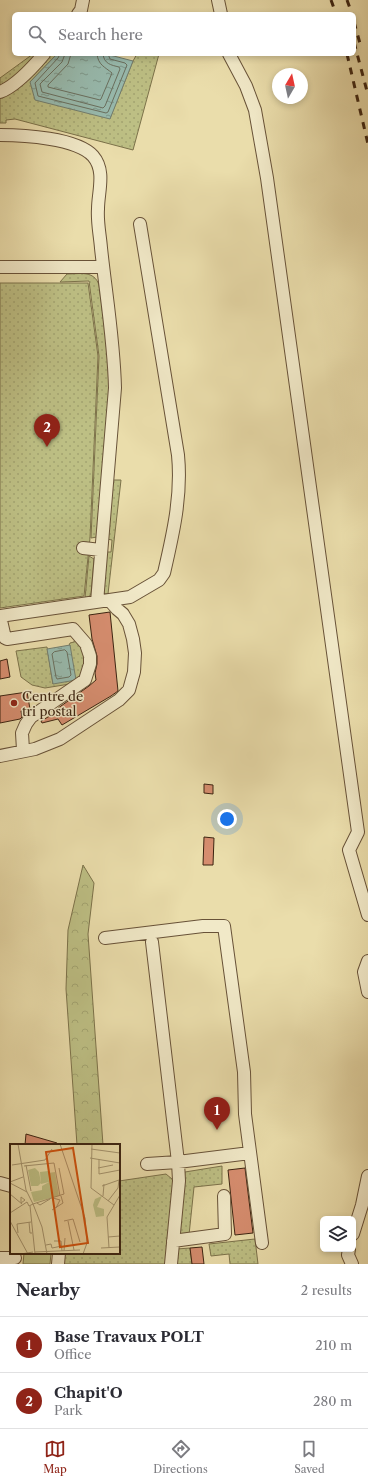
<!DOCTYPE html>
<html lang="en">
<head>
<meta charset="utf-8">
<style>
  body { margin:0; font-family:"Libre Caslon Text",serif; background:#f7f7f7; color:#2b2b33 }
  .controls { position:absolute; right:12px; bottom:12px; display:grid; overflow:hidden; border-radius:6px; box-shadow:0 2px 6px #0003 }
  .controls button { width:36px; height:36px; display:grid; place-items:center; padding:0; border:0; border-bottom:1px solid #e1e1e2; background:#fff; color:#2b2b33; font:20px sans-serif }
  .compass { position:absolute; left:272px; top:68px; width:36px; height:36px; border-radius:50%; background:#fff; box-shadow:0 2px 6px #0003; rotate:9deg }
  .you { position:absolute; left:227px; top:819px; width:14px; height:14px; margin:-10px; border:3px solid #fff; border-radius:50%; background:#1a73e8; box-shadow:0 0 0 6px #1a73e833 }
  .badge { display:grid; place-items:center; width:26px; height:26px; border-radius:50%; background:#8f2418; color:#fff; font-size:13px; font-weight:700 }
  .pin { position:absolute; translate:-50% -33px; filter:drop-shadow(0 1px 2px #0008) }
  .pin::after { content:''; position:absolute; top:21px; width:14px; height:12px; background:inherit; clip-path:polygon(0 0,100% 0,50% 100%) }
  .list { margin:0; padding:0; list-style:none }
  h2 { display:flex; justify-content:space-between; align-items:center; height:52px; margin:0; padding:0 16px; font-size:17px }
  h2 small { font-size:13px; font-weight:400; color:#7c7c81 }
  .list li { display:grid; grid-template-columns:26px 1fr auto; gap:12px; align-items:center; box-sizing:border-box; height:56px; padding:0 16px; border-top:1px solid #e1e1e2 }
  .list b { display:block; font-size:15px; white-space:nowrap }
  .list p { margin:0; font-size:13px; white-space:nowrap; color:#7c7c81 }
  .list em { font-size:13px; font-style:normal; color:#7c7c81 }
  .icon { flex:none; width:22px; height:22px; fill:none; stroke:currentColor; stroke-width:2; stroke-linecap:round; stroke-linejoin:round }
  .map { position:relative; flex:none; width:368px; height:1264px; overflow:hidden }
  .search { position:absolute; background:#fff; box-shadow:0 2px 6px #0003; left:12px; right:12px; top:12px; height:44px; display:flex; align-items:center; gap:10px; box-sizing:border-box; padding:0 14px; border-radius:6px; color:#7c7c81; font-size:15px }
  .sheet { height:164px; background:#fff }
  nav { display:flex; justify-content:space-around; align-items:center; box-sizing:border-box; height:56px; border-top:1px solid #e1e1e2; background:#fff; font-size:11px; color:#7c7c81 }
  nav a { display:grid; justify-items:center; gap:2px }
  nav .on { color:#8f2418 }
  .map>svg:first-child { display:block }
  .green { fill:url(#green-dots); stroke:#7c724a }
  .forest { fill:url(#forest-crowns); stroke:#7c724a }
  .pitch { fill:#bdbf84; stroke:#7c724a }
  .water { fill:url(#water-ripples); stroke:#737f70 }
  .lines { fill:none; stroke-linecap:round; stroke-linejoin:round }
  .shore { stroke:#6a7060; stroke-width:1 }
  .building { fill:#d68d6f; stroke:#3c2411 }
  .minor-casing { stroke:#685238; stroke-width:14 }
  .minor { stroke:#f1e9c8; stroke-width:12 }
  .rail { stroke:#3c2411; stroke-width:3; stroke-dasharray:7 7; stroke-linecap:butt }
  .poi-dot { fill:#8f2418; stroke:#f1e9c8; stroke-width:1.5 }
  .labels { text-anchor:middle; stroke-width:3; stroke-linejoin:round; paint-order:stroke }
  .poi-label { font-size:13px; fill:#3c2411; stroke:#f1e9c8; text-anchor:start }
  .inset-road { fill:none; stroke:#a4936d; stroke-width:1 }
  .view { fill:#ce510d; fill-opacity:0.15; stroke:#ce510d; stroke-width:2 }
  .inset-edge { fill:none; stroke:#3c2411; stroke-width:2 }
</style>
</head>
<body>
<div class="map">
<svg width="368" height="1264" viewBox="0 0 368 1264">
  <defs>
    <pattern id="green-dots" width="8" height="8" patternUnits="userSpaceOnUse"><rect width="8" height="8" fill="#bdbf84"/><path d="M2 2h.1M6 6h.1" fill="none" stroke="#a3a471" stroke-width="1.8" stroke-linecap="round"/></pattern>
    <pattern id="forest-crowns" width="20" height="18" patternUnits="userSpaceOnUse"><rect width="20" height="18" fill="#bdbf84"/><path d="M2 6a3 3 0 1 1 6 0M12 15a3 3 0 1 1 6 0" fill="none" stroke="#a3a471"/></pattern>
    <pattern id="water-ripples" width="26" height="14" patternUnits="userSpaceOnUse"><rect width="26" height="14" fill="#98bbaf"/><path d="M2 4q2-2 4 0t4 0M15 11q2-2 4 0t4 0" fill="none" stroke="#7d988d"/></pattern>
  </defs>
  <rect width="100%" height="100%" fill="#eaddab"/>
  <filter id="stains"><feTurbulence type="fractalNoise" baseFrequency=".005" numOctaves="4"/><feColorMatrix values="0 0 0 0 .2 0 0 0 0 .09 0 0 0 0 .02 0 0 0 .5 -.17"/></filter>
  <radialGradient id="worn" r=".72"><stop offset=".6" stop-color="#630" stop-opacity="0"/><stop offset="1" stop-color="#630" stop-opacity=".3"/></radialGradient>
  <!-- green -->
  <path class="green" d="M33,54h4l-17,19 -20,14v-9z
    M49,54h8l-27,28 80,36 23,-57 4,-7h22l-26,96 -118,-31 -9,1v3h-6v-26z
    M67,274c13,0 27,-4 32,11l11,81v20l-13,151 -6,1 8,-182 -10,-75 -29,1z
    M0,283h88l10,73 -8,182 -6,58 -84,12z
    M112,480h9l-13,114h-4l-1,-7 3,-35h5l1,-12 -5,-1z
    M89,556l5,3 -3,35 -2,3 -4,1z
    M75,638l11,14 -2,22 -8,9 -31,5 -13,-3 -11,-8 -5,-26 31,-4 6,37 17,-41 4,-1z
    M222,1166v18l-28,3 -5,48 -10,1 6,-64z
    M166,1174l6,5 2,6 -8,79h-105l1,-11h57v-72z
    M255,1239l3,25h-28l-1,-10 -18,2 -2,-12z
    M190,1248l2,16h-17l2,-15z"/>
  <!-- forest -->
  <path class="forest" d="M83,865l11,18 -6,51 15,211h-26l-11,-156 2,-59z"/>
  <!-- pitch -->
  <path class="pitch" d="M24,1253h27l-1,11h-27z"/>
  <!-- water -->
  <path class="water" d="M57,54h49l27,7 -23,58 -75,-19 -5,-18z
    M70,645l6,35 -23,4 -6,-35z"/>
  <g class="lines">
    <!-- shore -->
    <path class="shore" d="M60,54l-2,4 -23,25 3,13 68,17 2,-1 19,-47 -2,-2 -15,-4 -2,-5
      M65,54l-3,8 -22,22 2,8 61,16 2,-2 15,-37 -1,-2c-8,-2 -15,-3 -16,-13
      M71,54l-3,10 -20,21v2l52,13 1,-1 11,-26c-7,-6 -14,-8 -15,-19
      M65,650l2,2 4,23 -2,2 -12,2 -1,-2 -4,-23 2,-2z"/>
  </g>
  <!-- building -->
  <path class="building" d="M110,612l8,79 -7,5 -49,29 -4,-6 -16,4 -1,-2 14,-8 -1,-2 35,-25 7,-6 -1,-7 2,-9v-8l-5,-17 -3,-24z
    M7,659l3,18 -10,2v-18z
    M27,692l3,17 -9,2 1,6 -2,2 -20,4v-27z
    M204,784l9,1v9l-9,-1z
    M204,837l10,1 -1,27h-10z
    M26,1134l31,9 -1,2h-31z
    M245,1168l8,65 -18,2 -7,-65z
    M202,1247l2,17h-12l-2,-16z"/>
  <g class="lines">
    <!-- minor casing -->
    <g class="minor-casing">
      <path id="minor" d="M218,0l3,14
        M78,14l3,-4 2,-10
        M229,54l17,32 9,24 12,68 91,654 -9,18 19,65
        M0,92c16,-6 33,-25 44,-38
        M0,135c23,0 77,3 93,21 13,15 5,36 5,53 -1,13 2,26 3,39 5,47 13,93 14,140l-18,214
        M0,267h103
        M83,548l18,2
        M0,616l130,-19 29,-17 5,-7c9,-39 18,-77 14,-118l-38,-231
        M0,616l5,22 2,1 66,-10 13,15 4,12v8l-5,16 -54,37 -5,7 -4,9 1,17
        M0,756l35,-7 25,-10 59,-39 10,-10 5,-18 1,-19 -2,-14 -4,-15 -6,-10 -6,-5 -7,-8
        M105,938l98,-12h21l20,146 1,42 17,129
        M152,942l26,220 1,19 -8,83
        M368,961l-4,11 4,20
        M147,1164l31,-2 72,-9
        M0,1183l11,3
        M353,1234l9,-29 6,-29
        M173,1241l52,-7 -1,-38
        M349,1249l-1,6 4,9
        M0,1258h15
        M58,1264l1,-11"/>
    </g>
    <!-- minor -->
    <use href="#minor" class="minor"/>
    <!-- rail -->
    <path class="rail" d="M331,0l5,14
      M347,0l5,14
      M354,22l7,25
      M354,42l14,53
      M347,54l21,90"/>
  </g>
  <!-- markers -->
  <circle class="poi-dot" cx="14" cy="703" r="4"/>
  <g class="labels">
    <!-- poi labels -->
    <g class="poi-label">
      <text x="22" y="701">Centre de<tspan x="22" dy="15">tri postal</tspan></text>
    </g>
  </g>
  <!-- overview -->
  <g transform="translate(10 1144)">
    <rect width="110" height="110" fill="#eaddab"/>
    <path d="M45,28l4,24 -25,6 -3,-10 11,-2v-4l7,-4 -1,-9zM92,52l-5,11 7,2v7l-8,1 -3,-12 2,-6z" fill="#bdbf84"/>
    <path d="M38,27l1,11 -8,2 -1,-12z" fill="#bdbf84"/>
    <path d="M25,24l4,4 2,11 -3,3h-7l-3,-16z" fill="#bdbf84"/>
    <path class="inset-road" d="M8,0l8,46 7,14 -4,2 -2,-4M50,0l25,74 2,25 -4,11M82,0l-1,44 23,17M81,5l29,4M80,14l30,5M89,15v15l21,-4M2,21l33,-5 7,-11M16,21l5,26M14,22l30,-3 6,33M88,24l15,-3M0,38l13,-5M0,39l17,9M92,42l17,-6M0,50l12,10M93,52l1,-12M43,54l7,2 -4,8M98,57l10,-13 1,-8M11,59l4,-3 -4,-3v5M27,59l3,2 10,-6M23,60l31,-10 -5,-26M23,60l9,23 5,27M20,62l5,48M42,66l11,-7 -2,-7M0,69l17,-11M0,77l18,33M54,77l9,-2 7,23M58,77l6,29M19,78l1,11h2M8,89l-1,-9 14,-2M98,93l12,-1M44,97h7l1,10M36,101l5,-1 1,4 10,-2M91,104l19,-1M99,104l-2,-31 13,-22M54,107l1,-13M25,108l45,-2M11,110l12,-2"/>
    <path class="view" d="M63,4l15,95 -28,4 -14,-95z"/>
    <rect width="110" height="110" class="inset-edge"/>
  </g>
  <rect width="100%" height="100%" filter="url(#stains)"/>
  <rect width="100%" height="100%" fill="url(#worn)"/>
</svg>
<div class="controls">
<button><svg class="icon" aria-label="layers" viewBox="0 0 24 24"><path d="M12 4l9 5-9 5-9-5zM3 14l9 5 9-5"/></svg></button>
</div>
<svg class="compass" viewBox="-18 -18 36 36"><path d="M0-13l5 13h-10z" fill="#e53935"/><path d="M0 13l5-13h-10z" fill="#7c7c81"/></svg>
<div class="you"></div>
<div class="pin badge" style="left:217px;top:1130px">1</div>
<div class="pin badge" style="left:47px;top:447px">2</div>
<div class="search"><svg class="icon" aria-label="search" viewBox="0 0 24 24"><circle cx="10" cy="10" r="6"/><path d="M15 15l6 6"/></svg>Search here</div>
</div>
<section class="sheet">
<h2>Nearby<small>2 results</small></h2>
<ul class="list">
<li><span class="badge">1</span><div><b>Base Travaux POLT</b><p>Office</p></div><em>210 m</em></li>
<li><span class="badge">2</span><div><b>Chapit'O</b><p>Park</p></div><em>280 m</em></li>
</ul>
</section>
<nav>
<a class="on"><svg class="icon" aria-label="map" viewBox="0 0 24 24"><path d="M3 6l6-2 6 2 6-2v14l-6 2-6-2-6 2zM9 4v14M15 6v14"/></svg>Map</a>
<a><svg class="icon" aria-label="directions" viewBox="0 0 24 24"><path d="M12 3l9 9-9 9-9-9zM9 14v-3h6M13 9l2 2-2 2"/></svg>Directions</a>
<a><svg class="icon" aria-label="saved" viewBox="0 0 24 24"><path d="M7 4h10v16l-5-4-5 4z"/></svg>Saved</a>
</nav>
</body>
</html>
